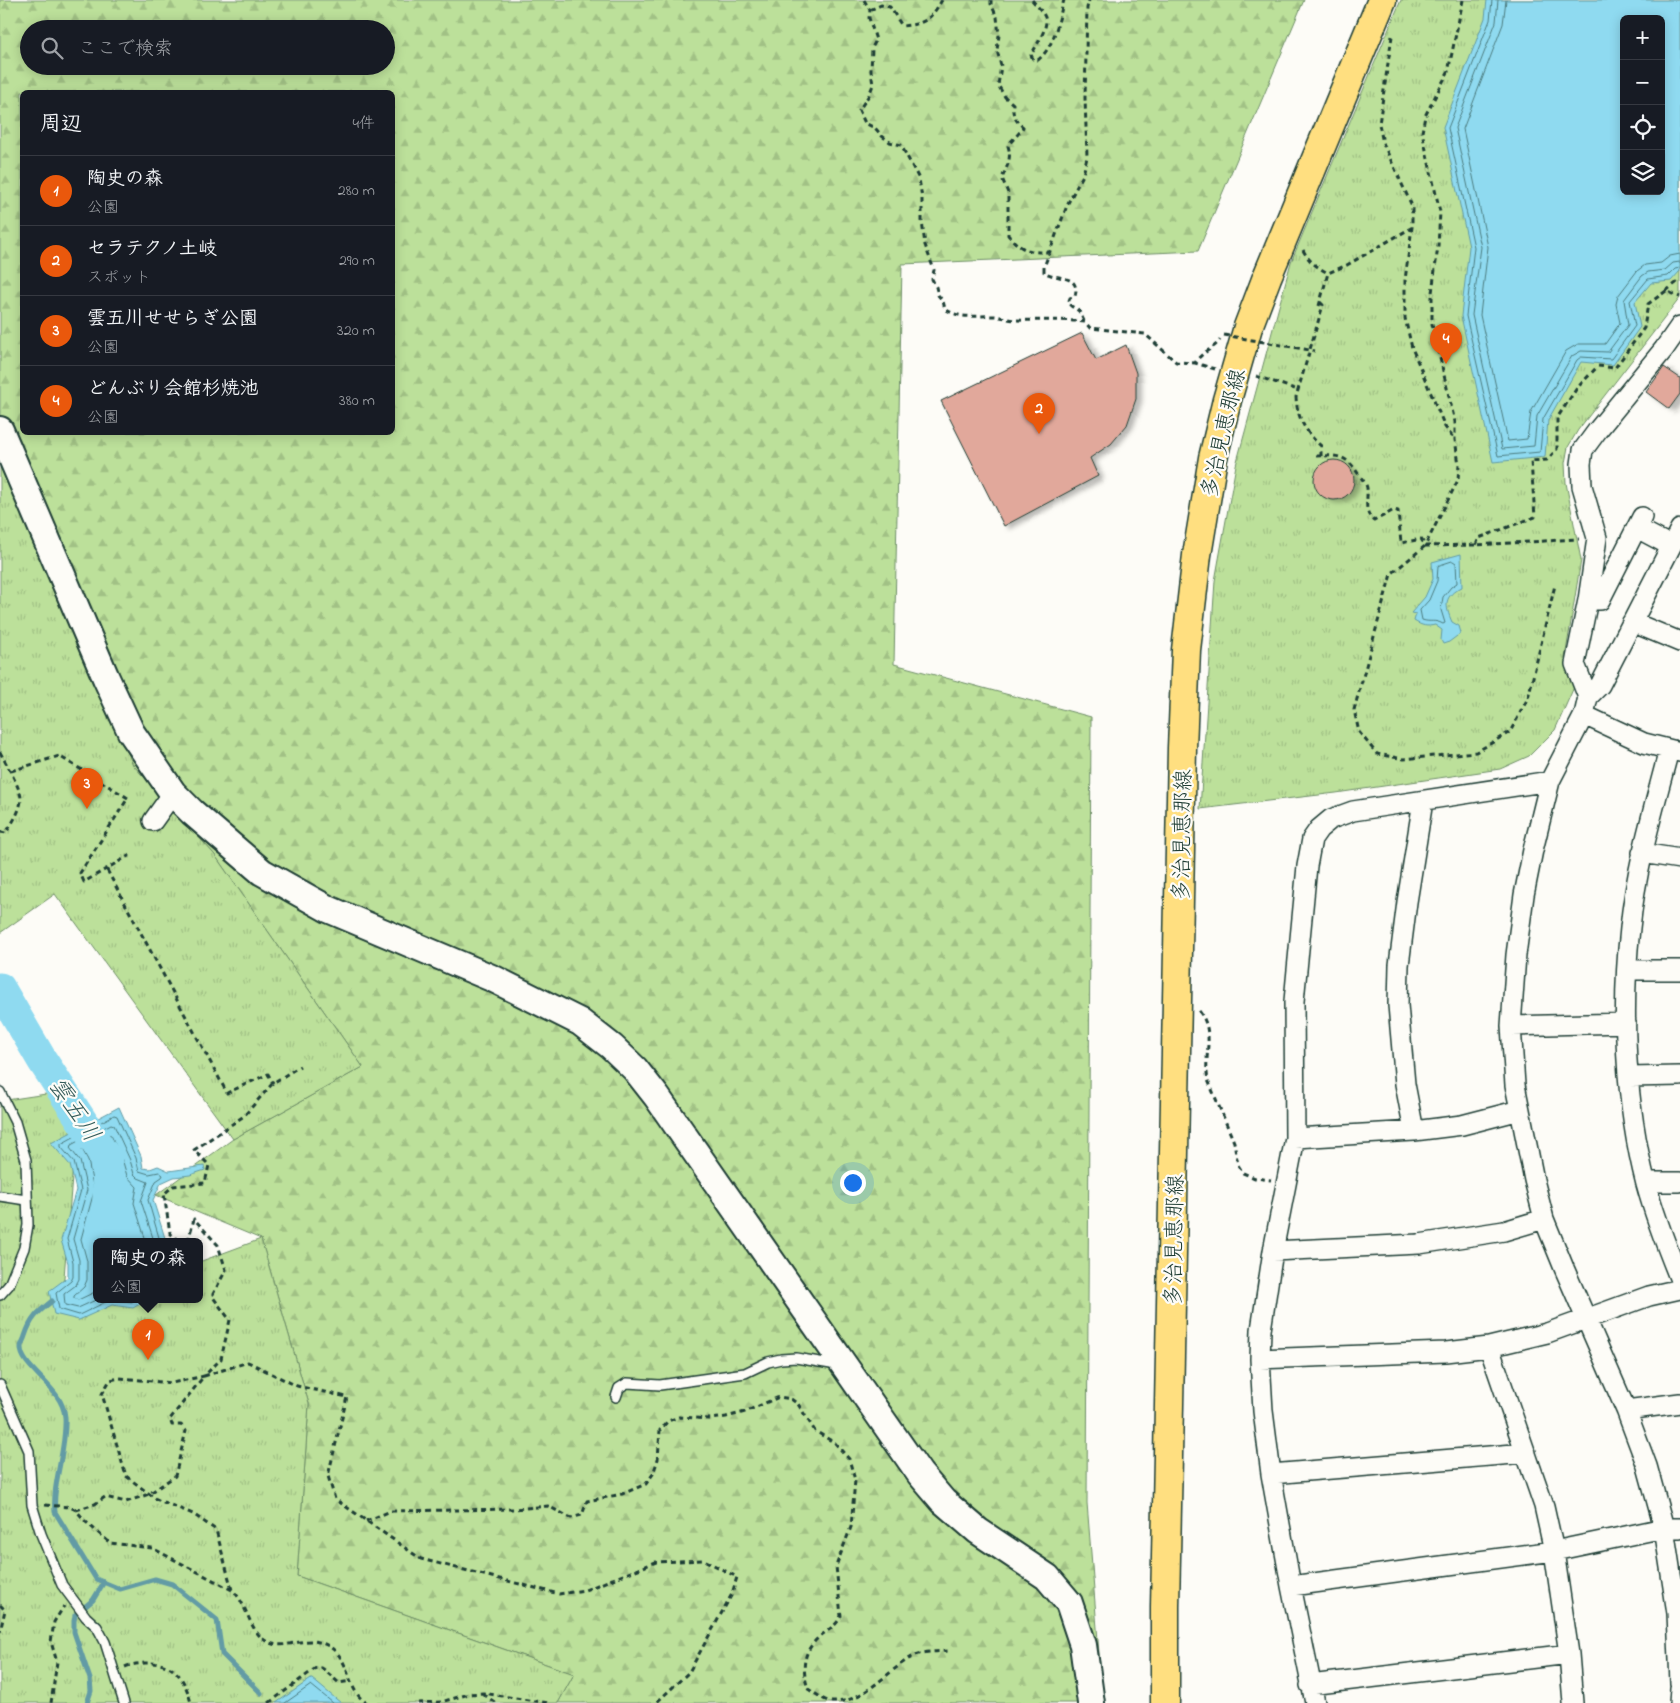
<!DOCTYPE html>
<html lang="ja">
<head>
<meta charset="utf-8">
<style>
  body { margin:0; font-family:"Indie Flower","Klee One",sans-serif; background:#20242c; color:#f1f3f6 }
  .controls { position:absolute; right:15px; top:15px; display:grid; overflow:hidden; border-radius:8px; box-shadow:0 2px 12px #0003 }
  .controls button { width:45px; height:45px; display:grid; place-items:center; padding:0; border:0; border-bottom:1px solid #363941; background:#171b24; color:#f1f3f6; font:25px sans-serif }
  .you { position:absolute; left:852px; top:1182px; width:18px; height:18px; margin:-12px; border:4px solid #fff; border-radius:50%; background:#1a73e8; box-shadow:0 0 0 8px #1a73e833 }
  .badge { display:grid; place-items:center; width:32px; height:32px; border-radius:50%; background:#ea580c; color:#fff; font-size:16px; font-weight:700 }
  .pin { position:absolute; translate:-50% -41px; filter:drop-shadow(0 1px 2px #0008) }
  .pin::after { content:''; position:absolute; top:26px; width:18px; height:15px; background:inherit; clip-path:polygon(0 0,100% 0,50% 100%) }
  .popup { position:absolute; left:93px; top:1238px; width:110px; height:65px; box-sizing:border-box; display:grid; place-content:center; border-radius:8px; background:#171b24; filter:drop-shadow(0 1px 4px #0005); font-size:16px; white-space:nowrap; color:#9ea1a6 }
  .popup b { font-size:19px; color:#f1f3f6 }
  .popup::after { content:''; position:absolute; left:50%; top:100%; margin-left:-10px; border:10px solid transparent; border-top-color:#171b24 }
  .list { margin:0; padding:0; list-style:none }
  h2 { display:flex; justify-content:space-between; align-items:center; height:65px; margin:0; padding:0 20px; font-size:21px }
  h2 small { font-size:16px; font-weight:400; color:#9ea1a6 }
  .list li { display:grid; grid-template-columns:32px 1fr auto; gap:15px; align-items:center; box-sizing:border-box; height:70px; padding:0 20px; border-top:1px solid #363941 }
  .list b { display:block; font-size:19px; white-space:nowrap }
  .list p { margin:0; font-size:16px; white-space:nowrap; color:#9ea1a6 }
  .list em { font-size:16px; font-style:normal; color:#9ea1a6 }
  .icon { flex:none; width:28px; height:28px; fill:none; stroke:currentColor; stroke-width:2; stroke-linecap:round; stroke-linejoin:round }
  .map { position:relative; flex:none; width:1680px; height:1703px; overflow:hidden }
  .search { position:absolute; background:#171b24; box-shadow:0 2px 12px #0003; left:20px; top:20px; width:375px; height:55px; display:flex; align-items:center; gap:12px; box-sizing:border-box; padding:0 18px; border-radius:28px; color:#9ea1a6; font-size:19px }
  .panel { position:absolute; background:#171b24; box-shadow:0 2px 12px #0003; left:20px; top:90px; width:375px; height:345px; border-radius:8px }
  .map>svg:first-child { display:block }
  .forest { fill:url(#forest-firs); stroke:#6e8e67; fill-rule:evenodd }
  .park { fill:url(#park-tufts); stroke:#6e8e67; fill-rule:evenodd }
  .water { fill:#8fdaf0; stroke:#629ba5; fill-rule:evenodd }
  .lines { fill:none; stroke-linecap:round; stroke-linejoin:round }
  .shore { stroke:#4c7c7f; stroke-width:1 }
  .stream { stroke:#629ba5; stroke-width:5 }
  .river { stroke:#8fdaf0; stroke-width:31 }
  .building { fill:#e1a89b; stroke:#1f3d34; filter:url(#shadow) }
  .lane-casing { stroke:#1f3d34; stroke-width:12 }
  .street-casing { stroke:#1f3d34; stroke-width:22 }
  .secondary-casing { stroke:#1f3d34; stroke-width:30 }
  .primary-casing { stroke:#1f3d34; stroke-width:31 }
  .path { stroke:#1f3d34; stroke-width:3; stroke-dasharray:5 4; stroke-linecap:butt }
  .lane { stroke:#fdfcf7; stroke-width:9 }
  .street { stroke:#fdfcf7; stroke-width:19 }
  .secondary { stroke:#fdfcf7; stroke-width:26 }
  .primary { stroke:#ffdf80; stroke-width:28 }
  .path-bridge { stroke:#1f3d34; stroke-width:3; stroke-dasharray:5 4; stroke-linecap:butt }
  .labels { text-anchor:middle; stroke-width:4.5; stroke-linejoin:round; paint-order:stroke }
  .street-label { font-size:22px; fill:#1f3d34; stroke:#fdfcf7 }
  .water-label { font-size:24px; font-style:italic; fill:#355c5a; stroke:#fdfcf7 }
</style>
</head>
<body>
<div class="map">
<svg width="1680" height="1703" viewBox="0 0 1680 1703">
  <defs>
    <pattern id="forest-firs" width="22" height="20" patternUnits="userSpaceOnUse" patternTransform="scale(1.25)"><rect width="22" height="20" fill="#bce09a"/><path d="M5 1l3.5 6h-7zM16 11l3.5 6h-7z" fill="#a1c185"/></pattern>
    <pattern id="park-tufts" width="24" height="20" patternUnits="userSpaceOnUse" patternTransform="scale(1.25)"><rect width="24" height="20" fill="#bce09a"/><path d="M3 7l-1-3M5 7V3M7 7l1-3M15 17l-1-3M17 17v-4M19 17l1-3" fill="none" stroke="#a1c185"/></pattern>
    <filter id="shadow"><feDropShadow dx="5.5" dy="3" stdDeviation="2.5" flood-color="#0004"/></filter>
  </defs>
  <rect width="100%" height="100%" fill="#fdfcf7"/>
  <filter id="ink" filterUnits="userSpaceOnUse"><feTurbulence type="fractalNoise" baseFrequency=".02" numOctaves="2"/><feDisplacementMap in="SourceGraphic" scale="10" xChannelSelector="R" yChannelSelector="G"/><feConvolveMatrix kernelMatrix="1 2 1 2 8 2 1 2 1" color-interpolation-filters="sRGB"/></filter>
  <g filter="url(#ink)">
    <!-- forest -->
    <path class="forest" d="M0,0h1304l-106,251 -296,13 -8,400 197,53 -4,786 16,200h-545l16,-29 -277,-98 12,-172 -48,-165 -105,-44 77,-56 130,-72 -149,-213 -81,-89 -133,-310zM29,29h357v37h-357zM22,92h370v340h-370z"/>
    <!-- park -->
    <path class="park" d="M1401,0h279v298l-102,132 -10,17 -3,16 1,20 15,77 -16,98 9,29 -19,43 -26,26 -29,13 -164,24 -136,16 15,-228 21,-116 55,-203zM1624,19h37v172h-37z
      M0,455l133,310 81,89 149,213 -130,72 -178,-245 -55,39z
      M79,1089l-18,226 42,-16h96v-37l62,-23 48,165 -12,172 277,98 -16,29h-558v-602z"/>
    <!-- water -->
    <path class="water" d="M1487,0h193v271l-9,10 -20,2 -16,19 5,25 -27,38 -32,-3 -33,58 -3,37 -52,5 -32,-146 8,-69 -26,-120 42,-109zM1624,19h37v172h-37z
      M1461,554l1,33c-19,9 -17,19 -10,35l7,4 2,7 -12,9 -6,2 -2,-4 1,-10 -7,-5c-8,2 -13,1 -21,-4l2,-7 -5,-1 14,-16 8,-18 -1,-17z
      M119,1107l22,49 2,12 7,1 8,-3 11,5 35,-5 1,4 -15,5 -16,2 -13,6 -8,17 13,41h-69v58h45l-2,5 -7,4 -21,-3 -33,15 -25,-6 -5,-23 19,-14v-14l-7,-23 15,-50 -6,-25 -19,-22z
      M312,1679l29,24h-65l35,-24z"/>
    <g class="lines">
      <!-- shore -->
      <path class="shore" d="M1492,0l-2,20 -42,108 26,119 -8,69 32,140 42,-4 3,-33 34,-59 4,-3 30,2 24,-33 -5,-25 18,-22 20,-3 7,-7 5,-1
        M1498,0l-2,22 -41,106 26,119 -9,68 30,134 32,-3 3,-30 35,-60 9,-5 27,1 20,-27 -4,-25 18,-24 6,-4 17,-2 8,-7 7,-1
        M1506,0l-3,24 -40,105 25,118 -8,68 28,126 19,-2 4,-27 35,-61 12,-7h27l15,-21 -4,-19 2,-8 19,-25 8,-6 16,-2 9,-7 10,-2
        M1453,561l3,2 1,20 -6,4 -8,10 -2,13 4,13 -2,1c-9,-5 -12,-1 -21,-4l-2,-10 9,-10 8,-19 1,-15z
        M97,1291l-19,9 -4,-2v-2l10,-9 3,-7v-19l-6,-22 13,-48 -6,-31 -6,-11 26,-15 3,1 12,27 4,14 10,11 -3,16 12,38
        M98,1299l-20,9 -13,-3 -1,-11 12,-9 3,-6v-19l-6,-21 14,-49 -7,-29 -10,-13 1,-3 40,-21 3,1 16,35 4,14 4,4 10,4 -7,19 13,40
        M136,1299l-4,3 -22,-2 -31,15 -20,-6 -3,-16 15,-12 2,-4v-15l-6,-23 14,-49 -7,-28 -13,-15v-3l53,-29 3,1 19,42 3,13 10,3 10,-2 4,3 -1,2 -6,4 -8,19 12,41
        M285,1703l26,-18 22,18"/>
      <!-- stream -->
      <path class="stream" d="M52,1301c-15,12 -21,17 -27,35 -1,4 -4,8 -4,11 -1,21 42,40 44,70 2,32 -13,65 -10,95l41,67 24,10 35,-10 17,5 45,36 5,34 39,39
        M87,1703l4,-12 -1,-12 -16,-47v-11l1,-6 18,-15 11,-18"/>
      <!-- river -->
      <path class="river" d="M0,988l42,72 65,99 2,82"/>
    </g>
    <!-- building -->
    <path class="building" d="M1082,333l14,27 30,-15 10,28v26l-9,26 -16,19 -21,14 8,18 -94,50 -63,-125z
      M1664,367l16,11v16l-11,15 -23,-17z
      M1314 480a20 20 0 1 1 40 0a20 20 0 1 1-40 0Z"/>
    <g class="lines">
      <!-- lane casing -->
      <g class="lane-casing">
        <path id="lane" d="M0,1092l15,30 11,38 2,65 -4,23 -15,37 -9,10
          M0,1196l26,4
          M0,1385l29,66 3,54 9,29 21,51 24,32 11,10 8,15 19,61
          M616,1397l3,-9 8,-5 33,2 85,-12 23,-11 13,-3 15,-1 35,6h7"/>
      </g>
      <!-- street casing -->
      <g class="street-casing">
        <path id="street" d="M1680,326l-16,23 -67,82 -14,19 -2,14 1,22 15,52 -9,62 -13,64 13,33 -4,18 -34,66 -17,69 -9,45 -8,60 -5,71 4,59 19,95 10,39 20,49 62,142 21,56 17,62 13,85 3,70
          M1637,528l34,18
          M1588,600h12l42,-83
          M1632,622l48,20
          M1588,697l12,-12 80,-156
          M1584,715l60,28 36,9
          M1669,750c-15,58 -33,117 -39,178 -9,82 -5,175 16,256 9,33 21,64 34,96
          M153,821l20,-28
          M1642,853l38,6
          M1628,970h52
          M1511,1026l115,-3
          M1629,1077l51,-1
          M1414,1131l-9,-47 -7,-79 1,-40 8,-63 16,-101
          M1295,1138l119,-7 48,-6 58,-15
          M1646,1182h34
          M1273,1251l146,-7 85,-13 40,-12
          M1489,1347l55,159 10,45 15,103 4,49
          M1260,1359l186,-7 43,-5 58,-14 102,-37 31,-7
          M1626,1410l54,-7
          M1271,1474l255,-21
          M1291,1586l263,-35 110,-23h16
          M1310,1685l259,-31
          M1315,1703l-24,-117 -20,-112 -8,-63 -3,-52 1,-29 12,-79 22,-113 -1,-137 13,-135 5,-27 7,-10 12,-10 22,-8 197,-30
          M1679,1703l1,-15"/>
      </g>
      <!-- secondary casing -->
      <g class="secondary-casing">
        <path id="secondary" d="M0,430l106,248 25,54 42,61 19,19 70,60 66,37 166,70 86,43 32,25 23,22 22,28 263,377 23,27 35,30 69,46 22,26 14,42 8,58"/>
      </g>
      <!-- primary casing -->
      <g class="primary-casing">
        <path id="primary" d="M1165,1703v-96l17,-859 4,-98 11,-95 16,-97 14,-58 21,-73 19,-50 115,-277"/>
      </g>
      <!-- path -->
      <path class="path" d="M864,0l6,10 -1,8 7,22 -4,8 -1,23 2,14 -4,10 -10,15 6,13 10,5 7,8 8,6 11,3 18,34 3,19v23l3,24 9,25 -2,9 4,8 2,8 5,6 2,8c17,11 29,6 48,7 8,0 15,4 23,4 23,1 46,-1 69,2l5,6 55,6 31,28 19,1
        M991,0v4l6,13 2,18 -2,15 4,16 -3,19 7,12 8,7c-1,11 2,16 10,23 -4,8 -11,12 -15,19 4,12 -1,21 -6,32l6,15v42c14,16 20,17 41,17
        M1032,0c4,5 13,13 14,21 0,10 -10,25 -15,34l2,4 5,1c17,-14 20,-39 26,-60
        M1463,0l-15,72 -23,44 -3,16 18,80 -2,34 -6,47v31l23,98v18l4,24 -1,16 -33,66 -34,28 -37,136 5,22 18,22 27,5 72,-7 34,-20 18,-34 27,-113
        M870,10l11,-5 9,2 12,19c23,-2 28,-6 40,-26
        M1392,36l-13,88 4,19 29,63v21l-7,53v38l7,30 33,79 9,12
        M1303,250c6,12 14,17 25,23
        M1666,291l14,-11
        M1320,302l3,3 -27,92c1,21 10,36 25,49v10
        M1319,306l9,-33 19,-8 64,-37
        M1084,321l-5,-10 -8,-5 -3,-3 2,-5 5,-2c6,-22 -19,-16 -31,-24v-5l24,-64 15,-28 4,-18 -2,-59 2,-90 2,-8
        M1215,369l-20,-6c7,-12 18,-13 25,-23
        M1256,376l42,14
        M1316,456c22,-1 31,-1 43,19 3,4 7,8 8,13 1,12 -4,24 7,33l20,-11 4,1 3,32 20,-4 4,6
        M1476,545l3,-7 56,-21 -4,-56 16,-1 10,-11v-31l20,-30 21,-22 17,2 29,-40 4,-24 18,-13 14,6
        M1425,546l51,-1 103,-6
        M0,752c5,10 22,38 21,48 -1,12 -9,23 -15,33l-6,-1
        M11,771l48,-15 69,42 -48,75 4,9 46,-27
        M107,870l120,223 41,-19 5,9
        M1199,1011c17,21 4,44 9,69l26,62 4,23 5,8 12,5 16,2
        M179,1241l-9,-8 -6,-39 9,-8 32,-3 4,-18 -15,-15 50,-34 29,-33 27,-17
        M188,1241l6,-22 24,26 8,25 -14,26 18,24 -9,39 -17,17 -32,7 -52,-5 -10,2 -8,14 24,82 30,23 37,15 23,16 16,60
        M45,1505l25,2 6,3 10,12 24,21 42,5 80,42c16,14 16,40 34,51 20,13 44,-13 69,10 13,12 13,31 23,44 2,3 6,6 9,8
        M76,1510l19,-6 10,-7 21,5 23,-8 26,-18 11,-45 -5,-6h-9l-2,-6 34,-43 44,-14 49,24 50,11 -19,79 7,23 86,60 138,35 26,-4 71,-28 48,-2 33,17 -5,17 -43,78 -33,31
        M366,1521l25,-10 124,-2 33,-3 23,12 11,-3 5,-14 35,-7 24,-10 7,-10 5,-15 2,-29 8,-9 11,-4 32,2 15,-2 19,-5 34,-15 12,2 7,5 17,27 20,12 14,16 6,21 -4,47 -15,39 5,50c-5,11 -14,14 -23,22 -16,15 -16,31 -10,51 7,4 16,12 24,13 33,1 56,-33 82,-46 9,-5 24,-4 34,-5
        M0,1605l5,5 -5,22
        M125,1667c7,-3 12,-3 20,-4 29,-1 39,13 46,40
        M483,1694l13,9
        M51,1703l6,-41 -6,-20 3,-20 10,-16
        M269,1703l47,-35h6l17,15 12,-2
        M418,1703l23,-1 28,-8 14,-1 65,10"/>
      <!-- lane -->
      <use href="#lane" class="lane"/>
      <!-- street -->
      <use href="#street" class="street"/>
      <!-- secondary -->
      <use href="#secondary" class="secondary"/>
      <!-- primary -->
      <use href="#primary" class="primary"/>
      <!-- path-bridge -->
      <path class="path-bridge" d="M1224,335l91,16"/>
    </g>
  </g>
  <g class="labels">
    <!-- street labels -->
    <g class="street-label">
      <text transform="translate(1222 433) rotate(-77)" y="8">多治見恵那線</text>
      <text transform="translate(1181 835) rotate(-89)" y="8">多治見恵那線</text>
      <text transform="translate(1173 1240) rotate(-89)" y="8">多治見恵那線</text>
    </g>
    <!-- water labels -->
    <g class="water-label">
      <text transform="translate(75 1109) rotate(56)" y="8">雲五川</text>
    </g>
  </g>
</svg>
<div class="controls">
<button>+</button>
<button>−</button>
<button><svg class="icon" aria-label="locate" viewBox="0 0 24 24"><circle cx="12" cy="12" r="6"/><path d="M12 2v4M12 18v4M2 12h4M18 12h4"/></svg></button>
<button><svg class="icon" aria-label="layers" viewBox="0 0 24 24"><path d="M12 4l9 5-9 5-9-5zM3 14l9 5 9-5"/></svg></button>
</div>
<div class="you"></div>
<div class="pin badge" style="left:148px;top:1360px">1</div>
<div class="popup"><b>陶史の森</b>公園</div>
<div class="pin badge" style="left:1039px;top:434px">2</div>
<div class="pin badge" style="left:87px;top:809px">3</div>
<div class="pin badge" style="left:1446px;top:364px">4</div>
<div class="search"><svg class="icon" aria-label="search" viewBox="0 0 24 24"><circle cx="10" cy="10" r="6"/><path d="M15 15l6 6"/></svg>ここで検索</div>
<section class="panel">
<h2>周辺<small>4件</small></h2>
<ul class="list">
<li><span class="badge">1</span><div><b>陶史の森</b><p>公園</p></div><em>280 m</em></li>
<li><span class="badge">2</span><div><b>セラテクノ土岐</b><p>スポット</p></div><em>290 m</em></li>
<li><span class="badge">3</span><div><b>雲五川せせらぎ公園</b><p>公園</p></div><em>320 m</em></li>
<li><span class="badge">4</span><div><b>どんぶり会館杉焼池</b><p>公園</p></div><em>380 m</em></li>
</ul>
</section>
</div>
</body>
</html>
